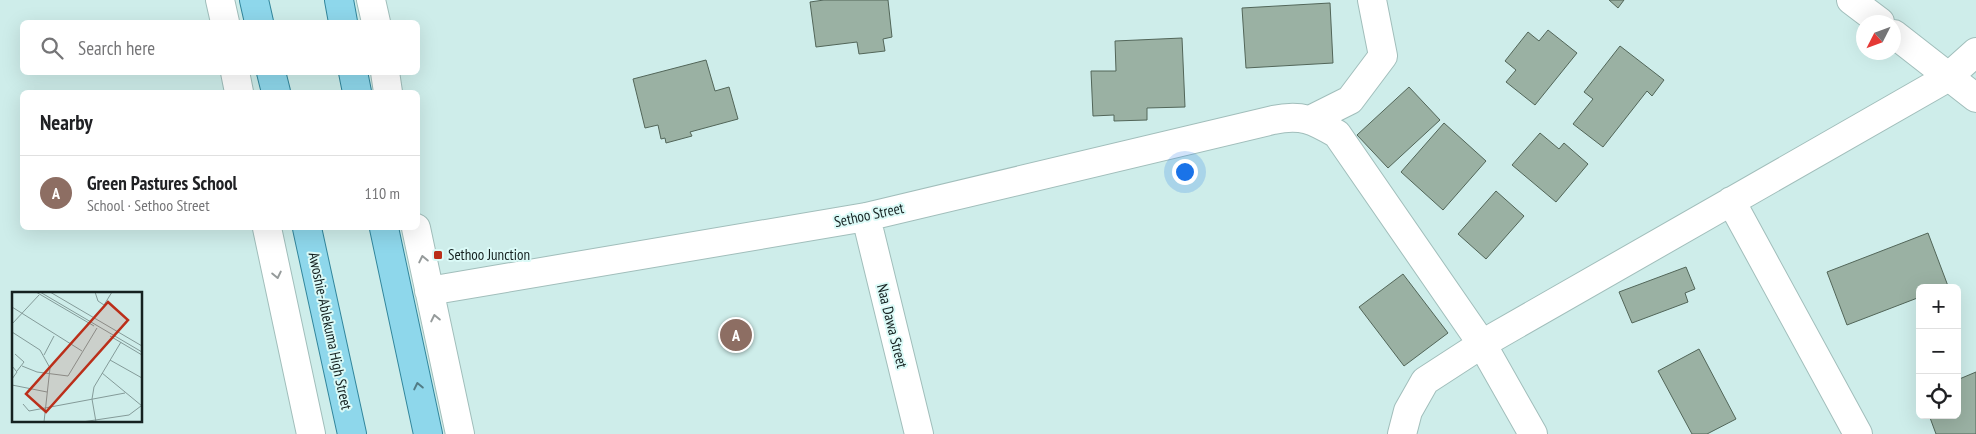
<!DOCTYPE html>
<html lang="en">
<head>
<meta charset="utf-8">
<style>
  body { margin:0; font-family:"PT Sans Narrow",sans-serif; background:#f2f2f2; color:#202124 }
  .controls { position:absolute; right:15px; bottom:15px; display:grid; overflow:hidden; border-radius:8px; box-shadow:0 5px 20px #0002 }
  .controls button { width:45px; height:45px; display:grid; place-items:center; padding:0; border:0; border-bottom:1px solid #e0e0e0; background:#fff; color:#202124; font:25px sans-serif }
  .compass { position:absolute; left:1856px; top:15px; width:45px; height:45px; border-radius:50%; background:#fff; box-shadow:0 5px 20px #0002; rotate:228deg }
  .you { position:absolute; left:1184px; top:171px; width:18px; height:18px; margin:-12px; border:4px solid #fff; border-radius:50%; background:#1a73e8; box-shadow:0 0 0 8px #1a73e833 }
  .badge { display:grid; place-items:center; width:32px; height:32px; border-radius:50%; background:#db2777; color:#fff; font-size:16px; font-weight:700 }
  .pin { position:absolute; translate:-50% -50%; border:2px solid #fff; box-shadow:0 1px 5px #0006 }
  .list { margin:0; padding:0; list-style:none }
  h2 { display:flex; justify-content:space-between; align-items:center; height:65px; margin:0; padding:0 20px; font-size:21px }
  h2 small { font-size:16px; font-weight:400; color:#757577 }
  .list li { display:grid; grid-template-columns:32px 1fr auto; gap:15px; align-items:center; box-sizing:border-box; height:75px; padding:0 20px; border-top:1px solid #e0e0e0 }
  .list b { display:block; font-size:19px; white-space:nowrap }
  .list p { margin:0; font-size:16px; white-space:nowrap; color:#757577 }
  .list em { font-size:16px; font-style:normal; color:#757577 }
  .icon { flex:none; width:28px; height:28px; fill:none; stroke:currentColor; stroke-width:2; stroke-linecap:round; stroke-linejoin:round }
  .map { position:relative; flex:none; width:1976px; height:434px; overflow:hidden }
  .search { position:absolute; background:#fff; box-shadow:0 5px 20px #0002; left:20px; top:20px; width:400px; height:55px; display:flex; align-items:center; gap:12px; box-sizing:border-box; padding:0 18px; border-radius:8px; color:#757577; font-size:19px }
  .panel { position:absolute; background:#fff; box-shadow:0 5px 20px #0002; left:20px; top:90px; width:400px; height:140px; border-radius:8px }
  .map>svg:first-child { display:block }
  .building { fill:#9ab1a3; stroke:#526659 }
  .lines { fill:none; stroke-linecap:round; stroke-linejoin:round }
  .minor-casing { stroke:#a1bebb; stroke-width:30 }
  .major-casing { stroke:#32869c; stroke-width:30 }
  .minor { stroke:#fff; stroke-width:28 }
  .major { stroke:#8ed7eb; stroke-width:28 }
  .oneway { stroke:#969b9b }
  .oneway2 { stroke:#527c86 }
  .poi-dot { fill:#bb2f1a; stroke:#dbfaf7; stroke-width:2 }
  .labels { text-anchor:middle; stroke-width:4; stroke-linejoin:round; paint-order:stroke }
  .street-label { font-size:15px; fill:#152120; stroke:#dbfaf7 }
  .poi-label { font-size:15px; fill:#152120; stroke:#dbfaf7; text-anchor:start }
  .inset-road { fill:none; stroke:#849b99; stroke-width:1 }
  .view { fill:#bb2f1a; fill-opacity:0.15; stroke:#bb2f1a; stroke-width:2.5 }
  .inset-edge { fill:none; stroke:#152120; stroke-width:2.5 }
</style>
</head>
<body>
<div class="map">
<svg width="1976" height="434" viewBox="0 0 1976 434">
  <rect width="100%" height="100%" fill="#ceedea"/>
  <!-- building -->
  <path class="building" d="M824,0h64l4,37 -9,2 2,12 -26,3 -2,-12 -41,5 -6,-45z
    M1609,0h15l-6,8z
    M1330,3l3,60 -87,5 -4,-60z
    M1548,30l29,23 -42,52 -29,-23 10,-12 -11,-9 23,-29 11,9z
    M1182,38l3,69 -38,1v12l-33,1v-6l-21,1 -2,-45h25l-1,-30z
    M1620,46l44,34 -12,16 -5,-5 -44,56 -30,-23 20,-25 -9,-7z
    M706,60l9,31 14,-4 9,32 -48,13 2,4 -26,7 -1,-5 -4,1 -3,-14 -13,3 -12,-49z
    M1409,87l31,33 -52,48 -31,-33z
    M1444,123l42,38 -43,49 -42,-38z
    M1540,133l19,16 5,-6 24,21 -32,38 -44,-37z
    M1496,191l28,25 -38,43 -28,-25z
    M1928,233l20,53 -28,2v9l-73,28 -20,-53z
    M1686,267l9,22 -10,4 3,9 -56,21 -13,-31z
    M1403,274l45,59 -44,33 -45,-59z
    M1699,349l37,70 -29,15h-15l-34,-63z
    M1976,372v62h-40l-7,-19h28v-35z"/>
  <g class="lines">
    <!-- minor casing -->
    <g class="minor-casing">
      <path id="minor" d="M220,0l5,22
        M371,0l5,22
        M1851,0l29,22
        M1894,34l82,64
        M235,72l4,20
        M385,72l3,20
        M1312,119l38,-19 33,-44 -11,-56
        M1731,201l127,233
        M866,217l53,217
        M267,228l44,206
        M416,228l44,206
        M429,291l437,-74 407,-97c29,-6 40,0 64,14l145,210 51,90
        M1402,434l6,-23 17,-30 57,-37 465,-266 29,-26"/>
    </g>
    <!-- major casing -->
    <g class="major-casing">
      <path id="major" d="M254,0l5,22
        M339,0l4,22
        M271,72l5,20
        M353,72l4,20
        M307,228l45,206
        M384,228l44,206"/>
    </g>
    <!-- minor -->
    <use href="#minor" class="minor"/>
    <!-- major -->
    <use href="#major" class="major"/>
  </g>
  <!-- one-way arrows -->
  <defs><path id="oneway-chevron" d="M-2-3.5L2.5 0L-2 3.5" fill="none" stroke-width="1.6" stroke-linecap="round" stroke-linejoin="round" transform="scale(1.25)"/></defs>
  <g class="oneway">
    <use href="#oneway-chevron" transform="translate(423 259) rotate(-102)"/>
    <use href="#oneway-chevron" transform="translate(277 275) rotate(78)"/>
    <use href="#oneway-chevron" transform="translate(435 318) rotate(-102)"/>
  </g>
  <use class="oneway2" href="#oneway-chevron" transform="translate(418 386) rotate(-102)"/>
  <!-- markers -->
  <rect class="poi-dot" x="433" y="250" width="10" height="10" rx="2.5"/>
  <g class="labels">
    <!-- street labels -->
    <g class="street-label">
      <text transform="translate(869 215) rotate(-12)" y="5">Sethoo Street</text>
      <text transform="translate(892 326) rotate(76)" y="5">Naa Dawa Street</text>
      <text transform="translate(330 331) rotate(78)" y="5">Awoshie-Ablekuma High Street</text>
    </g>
    <!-- poi labels -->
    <g class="poi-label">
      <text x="448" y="260">Sethoo Junction</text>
    </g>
  </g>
  <!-- overview -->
  <g transform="translate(12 292)">
    <rect width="130" height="130" fill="#ceedea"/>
    <path class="inset-road" d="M24,0l58,34M28,0l102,60M38,0l92,54M83,0l3,9 6,4 8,-13M0,15l70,44M0,32l27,-29M0,40l28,18 10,18 -6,54M98,44l32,19M3,62l9,8 -7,9M32,63l10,-19M98,68l32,18M0,74l5,6 -5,7M10,74l15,6 31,4 29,-48M90,81l40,33M0,93l35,7M11,112l6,7 96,-18M70,130l47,-7 12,-9M84,130l-4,-23 2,-12 27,-45"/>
    <path class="view" d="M96,10l20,18 -82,92 -20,-18z"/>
    <rect width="130" height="130" class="inset-edge"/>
  </g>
</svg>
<div class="controls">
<button>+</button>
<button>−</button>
<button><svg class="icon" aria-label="locate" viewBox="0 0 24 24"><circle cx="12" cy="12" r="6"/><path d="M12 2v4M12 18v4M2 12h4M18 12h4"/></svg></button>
</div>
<svg class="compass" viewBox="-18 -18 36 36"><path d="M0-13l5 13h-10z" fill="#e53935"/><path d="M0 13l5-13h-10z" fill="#757577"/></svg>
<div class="you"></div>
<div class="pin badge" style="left:736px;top:335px;background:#8d6e63">A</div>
<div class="search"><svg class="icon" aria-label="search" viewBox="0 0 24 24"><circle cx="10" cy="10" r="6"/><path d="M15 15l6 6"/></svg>Search here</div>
<section class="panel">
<h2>Nearby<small></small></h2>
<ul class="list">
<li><span class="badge" style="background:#8d6e63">A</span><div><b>Green Pastures School</b><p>School · Sethoo Street</p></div><em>110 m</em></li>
</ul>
</section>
</div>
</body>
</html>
